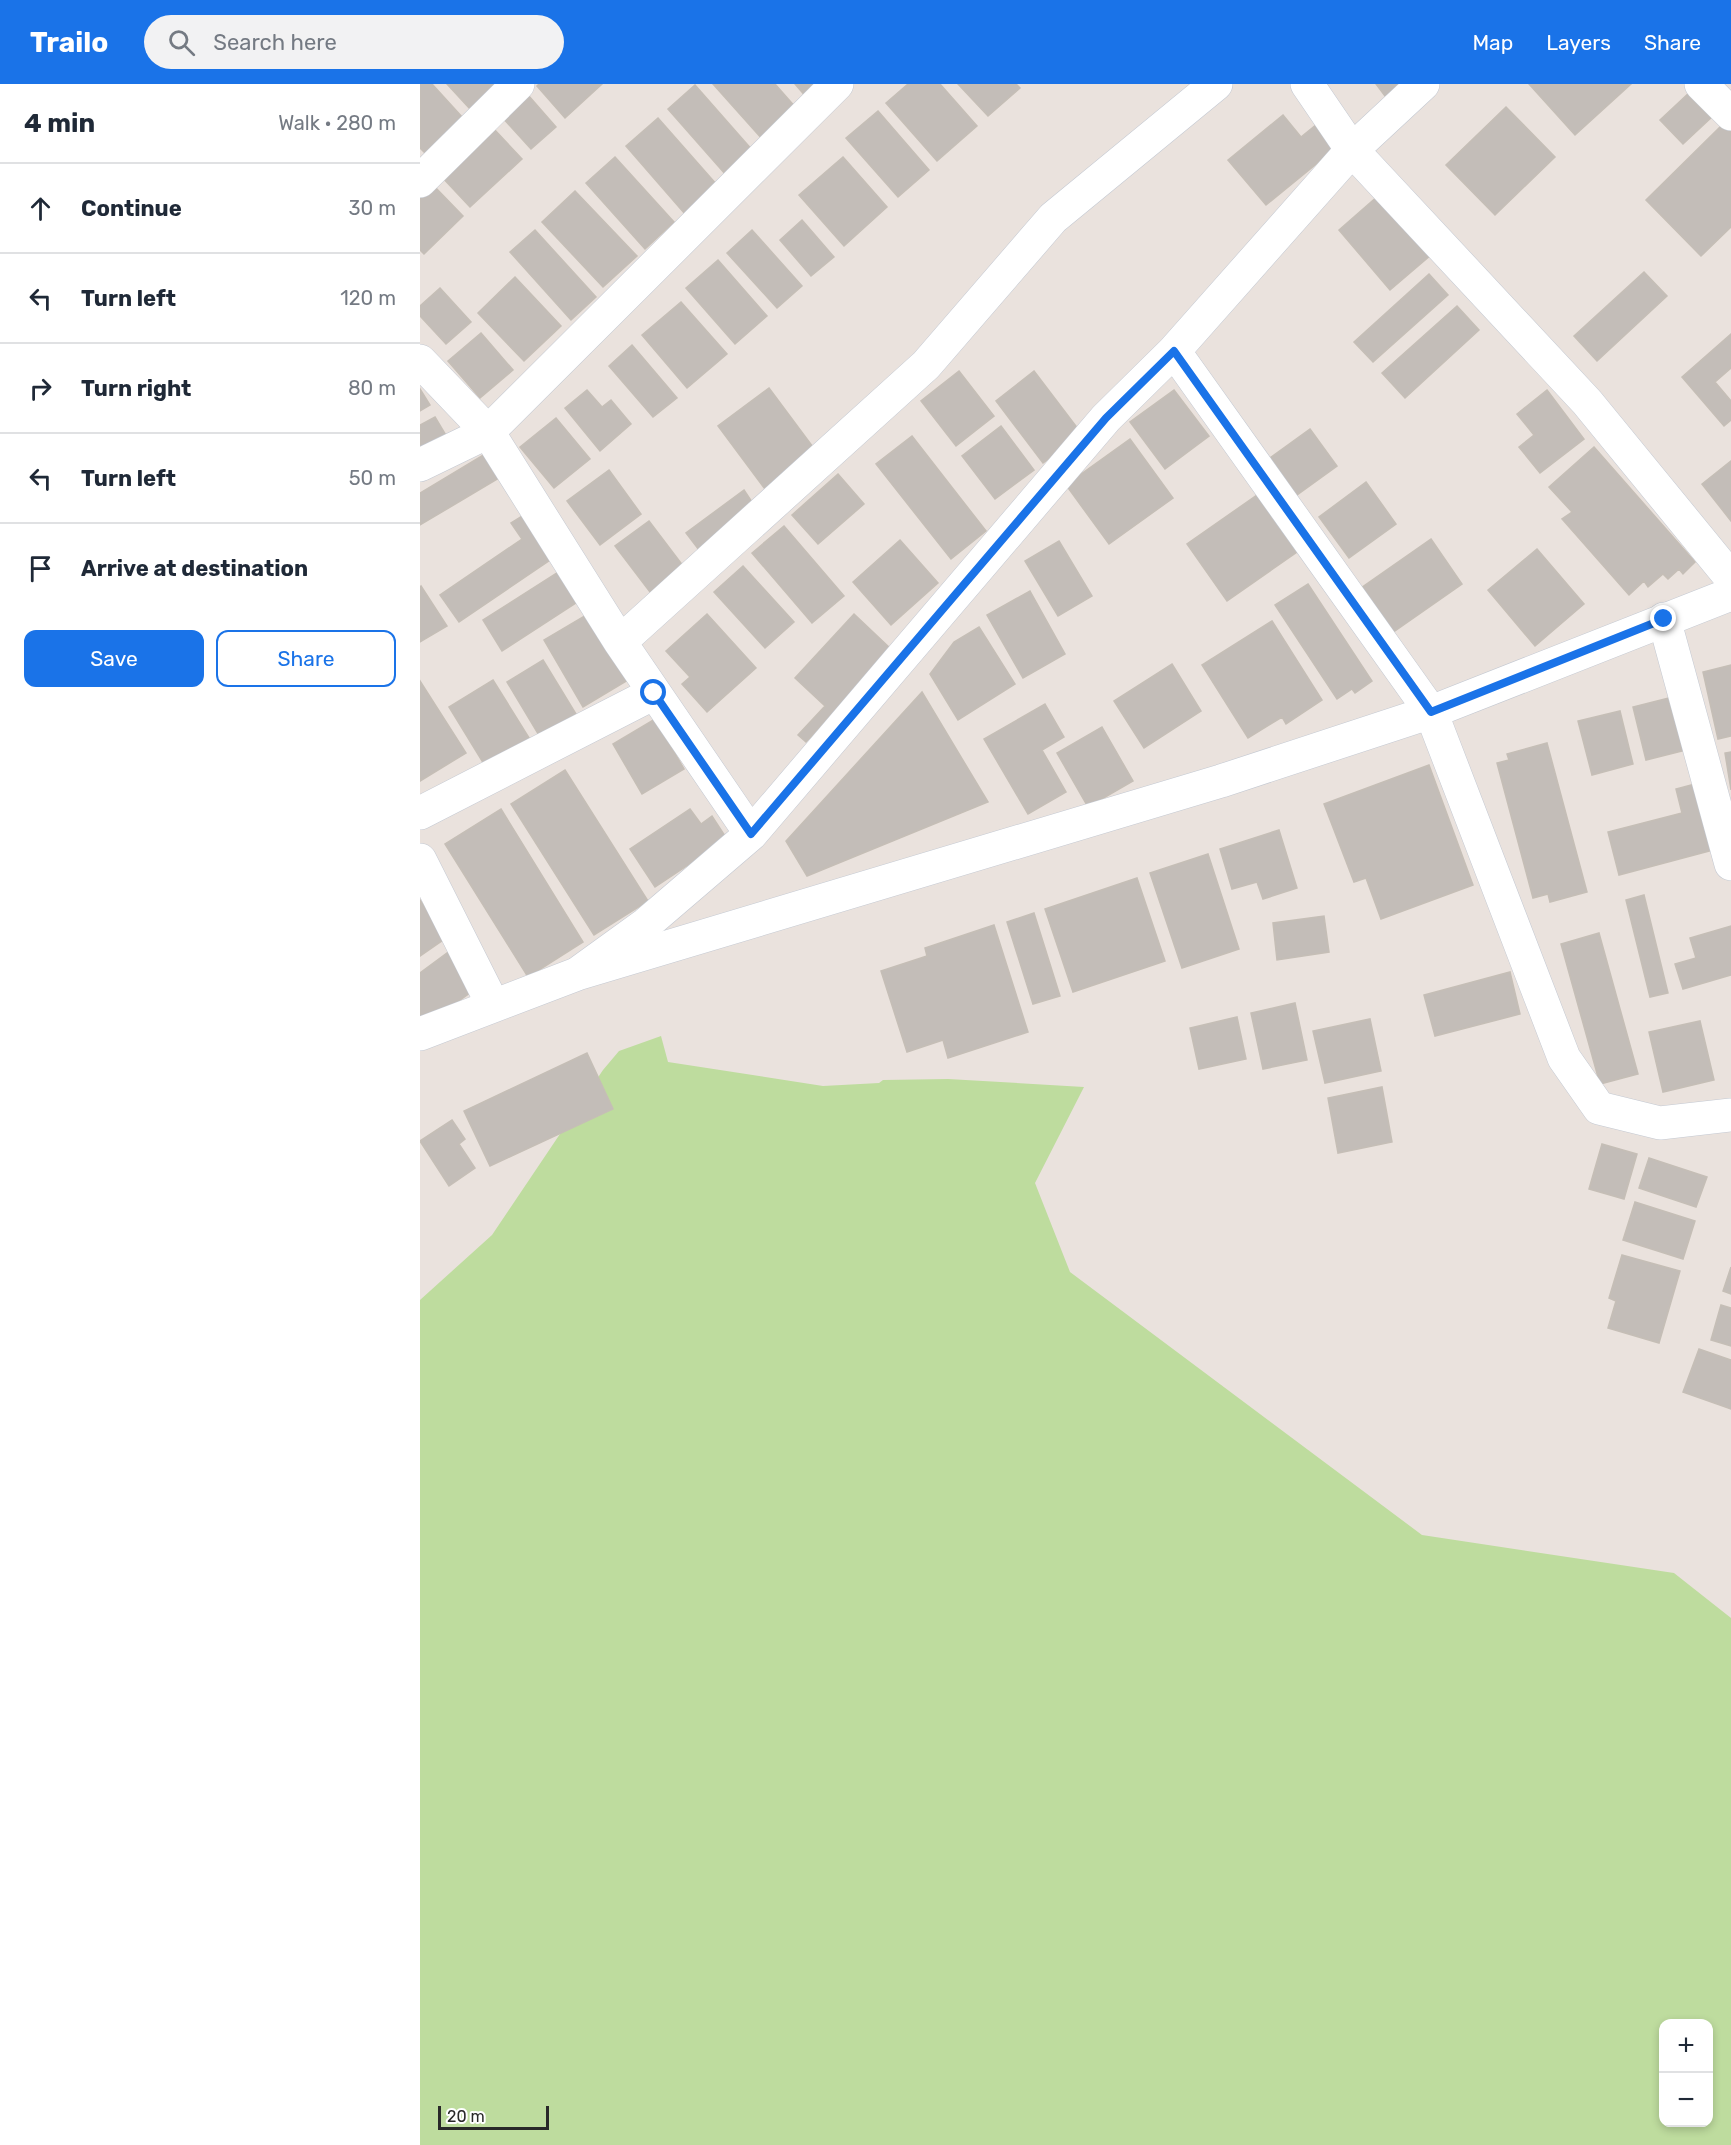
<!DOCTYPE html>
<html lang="en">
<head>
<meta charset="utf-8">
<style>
  body { margin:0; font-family:Rubik,sans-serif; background:#f2f2f3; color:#1f2937 }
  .controls { position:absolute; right:18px; bottom:18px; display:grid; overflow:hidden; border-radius:12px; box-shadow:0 3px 9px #0003 }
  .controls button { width:54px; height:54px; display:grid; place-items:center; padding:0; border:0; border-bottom:2px solid #e0e1e3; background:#fff; color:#1f2937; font:30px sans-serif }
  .scale { position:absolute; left:18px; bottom:15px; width:111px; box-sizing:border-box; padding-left:6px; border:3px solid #292929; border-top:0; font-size:16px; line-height:21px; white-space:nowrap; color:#292929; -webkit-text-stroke:4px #fff; paint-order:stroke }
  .stop { position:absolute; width:18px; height:18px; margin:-14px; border:4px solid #1a73e8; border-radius:50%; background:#fff }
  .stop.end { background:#1a73e8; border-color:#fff; box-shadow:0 2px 6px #0008 }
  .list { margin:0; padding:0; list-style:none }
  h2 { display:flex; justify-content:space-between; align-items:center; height:78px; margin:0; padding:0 24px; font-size:26px }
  h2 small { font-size:20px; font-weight:400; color:#747a83 }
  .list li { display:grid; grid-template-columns:39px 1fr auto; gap:18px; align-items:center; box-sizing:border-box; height:90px; padding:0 24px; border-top:2px solid #e0e1e3 }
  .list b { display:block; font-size:22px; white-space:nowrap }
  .list em { font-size:20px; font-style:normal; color:#747a83 }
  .actions { display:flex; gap:12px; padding:18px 24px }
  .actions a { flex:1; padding:14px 0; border:2px solid #1a73e8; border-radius:12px; text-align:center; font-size:21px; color:#1a73e8 }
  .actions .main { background:#1a73e8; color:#fff }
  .icon { flex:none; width:33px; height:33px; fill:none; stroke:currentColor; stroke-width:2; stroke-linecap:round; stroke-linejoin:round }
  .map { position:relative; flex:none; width:1311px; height:2061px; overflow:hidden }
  header { display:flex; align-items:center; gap:36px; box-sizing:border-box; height:84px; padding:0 30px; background:#1a73e8; color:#fff }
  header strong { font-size:28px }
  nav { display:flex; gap:33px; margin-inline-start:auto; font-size:21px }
  .search { width:420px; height:54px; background:#f2f2f3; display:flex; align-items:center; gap:15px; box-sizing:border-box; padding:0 21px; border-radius:33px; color:#747a83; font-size:22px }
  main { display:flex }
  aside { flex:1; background:#fff }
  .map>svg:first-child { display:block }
  .green { fill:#bedc9e; fill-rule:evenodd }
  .building { fill:#c3bdb8; stroke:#c5beb6; stroke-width:1.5 }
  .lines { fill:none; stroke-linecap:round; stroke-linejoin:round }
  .street-casing { stroke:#c4c9d2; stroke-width:34 }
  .secondary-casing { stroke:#c4c9d2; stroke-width:34 }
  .street { stroke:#fff; stroke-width:33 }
  .secondary { stroke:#fff; stroke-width:33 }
  .route { stroke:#1a73e8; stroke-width:8 }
</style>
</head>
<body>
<header>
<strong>Trailo</strong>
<div class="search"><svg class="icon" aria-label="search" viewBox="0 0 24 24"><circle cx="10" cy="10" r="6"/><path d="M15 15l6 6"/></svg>Search here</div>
<nav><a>Map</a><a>Layers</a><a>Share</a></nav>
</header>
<main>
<aside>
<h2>4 min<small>Walk · 280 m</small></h2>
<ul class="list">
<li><svg class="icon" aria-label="ahead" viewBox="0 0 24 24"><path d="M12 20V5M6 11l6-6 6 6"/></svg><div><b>Continue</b></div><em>30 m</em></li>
<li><svg class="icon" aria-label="left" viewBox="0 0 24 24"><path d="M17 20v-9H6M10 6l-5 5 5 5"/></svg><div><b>Turn left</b></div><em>120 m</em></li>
<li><svg class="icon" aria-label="right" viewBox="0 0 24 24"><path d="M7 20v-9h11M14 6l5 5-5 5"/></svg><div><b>Turn right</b></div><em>80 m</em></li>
<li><svg class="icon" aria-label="left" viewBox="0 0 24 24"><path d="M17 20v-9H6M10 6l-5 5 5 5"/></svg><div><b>Turn left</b></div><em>50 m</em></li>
<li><svg class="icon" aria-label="arrive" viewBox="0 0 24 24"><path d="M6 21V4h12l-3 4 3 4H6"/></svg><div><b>Arrive at destination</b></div></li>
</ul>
<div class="actions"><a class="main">Save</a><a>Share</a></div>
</aside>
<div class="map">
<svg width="1311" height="2061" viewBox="0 0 1311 2061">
  <rect width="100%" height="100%" fill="#eae2dd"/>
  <!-- green -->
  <path class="green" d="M241,952l7,26 155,24 56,-3 4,-3 65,-1 136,8 -49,96 35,89 352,263 252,38 57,45v527h-1311v-845l72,-65 111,-165 16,-19zM1244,1940h44v98h-44z"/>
  <!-- building -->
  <path class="building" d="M0,0h12l31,34 -38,35 -5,-5z
    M27,0h50l-27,25z
    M119,0h63l-37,34 -28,-32z
    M293,0h62l22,25 -34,31z
    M375,0h28l-16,14z
    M488,0h32l37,42 -40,35 -51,-58z
    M538,0h58l4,4 -32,28z
    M956,0h42l-27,20z
    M1109,0h102l-56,51z
    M275,1l58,66 -27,24 -58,-66z
    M1271,7l23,24 -31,29 -23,-24z
    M108,11l28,32 -25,22 -29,-32z
    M1086,23l49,50 -60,58 -49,-50z
    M458,27l51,59 -31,27 -52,-59z
    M863,31l18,22 21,-17 20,23 -76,62 -38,-45z
    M238,34l59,67 -32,29 -59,-68z
    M1304,39l7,7v97l-30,29 -55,-56z
    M73,44l29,31 -52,48 -29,-31z
    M195,73l59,65 -29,27 -59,-66z
    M423,73l44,50 -43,39 -45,-51z
    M13,101l30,31 -39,38 -4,-4v-52z
    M155,107l62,65 -34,31 -61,-65z
    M959,111l52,60 -41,35 -51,-60z
    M382,136l32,37 -23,19 -31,-36z
    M115,146l61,67 -25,23 -61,-68z
    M332,146l50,56 -25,22 -50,-55z
    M298,176l49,56 -32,28 -49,-56z
    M1224,188l23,24 -70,65 -23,-25z
    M1009,190l19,21 -75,67 -19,-20z
    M95,193l46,49 -37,35 -46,-48z
    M20,204l31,34 -25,22 -26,-28v-10z
    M261,218l46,52 -40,34 -45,-53z
    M1037,222l22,24 -74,68 -23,-25z
    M61,249l32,37 -33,28 -32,-37z
    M1311,250v34l-16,14 16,19v19l-7,6 -42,-49z
    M212,261l45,53 -24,19 -44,-51z
    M539,287l35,45 -38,30 -35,-45z
    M614,287l48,63 -39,29 -47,-62z
    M349,304l47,63 -51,38 -47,-63z
    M0,305l10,16 -10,6z
    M167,306l15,17 9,-7 20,24 -31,27 -35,-43z
    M754,306l35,46 -44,33 -35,-47z
    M1127,306l37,49 -44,34 -21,-26 15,-12 -17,-21z
    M15,333l12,20 -27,17v-29z
    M136,334l34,41 -36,29 -34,-41z
    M581,342l33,44 -39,29 -33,-43z
    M890,345l27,37 -40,29 -27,-37z
    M492,352l74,95 -35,28 -75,-95z
    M710,355l43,59 -64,46 -43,-59z
    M1174,363l101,115 -12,12 -4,-5 -11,10 -5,-5 -15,13 -4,-6 -15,14 -67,-76 10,-7 -23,-25z
    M65,370l14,24 -79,47v-32z
    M1311,377v60l-29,-37z
    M189,386l32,44 -41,31 -33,-44z
    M418,390l26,30 -46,40 -26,-29z
    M946,398l30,42 -47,34 -30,-41z
    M324,406l12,18 -57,42 -13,-17z
    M837,411l40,57 -70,49 -40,-57z
    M107,429l29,43 -97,66 -19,-27 82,-56 -11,-16z
    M229,437l35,46 -34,25 -35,-46z
    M364,442l60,70 -32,27 -60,-70z
    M1011,455l31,45 -70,49 -31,-45z
    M480,456l38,43 -47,42 -38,-43z
    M639,457l33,55 -34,20 -33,-55z
    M1117,465l47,55 -49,42 -47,-56z
    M323,482l51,56 -29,26 -51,-56z
    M143,485l19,30 -80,52 -19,-31z
    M888,500l64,97 -17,12 -3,-4 -15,10 -62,-94z
    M1,502l26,40 -27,16v-55z
    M610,507l35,63 -42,24 -36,-63z
    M168,530l40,66 -45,27 -39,-67z
    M287,530l49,54 -49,44 -25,-28 8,-7 -24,-26z
    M434,530l38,36 -86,92 -8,-7 27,-29 -30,-28z
    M852,537l50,79 -36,24 -4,-7 -34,21 -46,-73z
    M559,543l36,57 -57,36 -28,-46 24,-32z
    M123,576l33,54 -36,23 -33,-55z
    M752,580l29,47 -57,37 -30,-47z
    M1311,581v71l-13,3 -15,-67z
    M73,596l38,61 -44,28 -38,-62z
    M0,597l46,72 -46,28z
    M502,608l66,110 -181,74 -21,-35z
    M1257,612l13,53 -44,11 -13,-53z
    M625,620l19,33 -22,13 24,42 -38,22 -44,-75z
    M1200,627l13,53 -41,11 -14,-54z
    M235,635l29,50 -42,25 -29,-50z
    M682,643l31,54 -45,26 -31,-54z
    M1127,659l40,149 -37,10 -2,-8 -15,4 -36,-135 12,-3 -2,-6z
    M1311,668v38l-6,-37z
    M1009,681l44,120 -92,34 -15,-41 -12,4 -30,-78z
    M145,686l83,131 -54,34 -83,-131z
    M1279,699l18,66 -98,26 -11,-43 74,-19 -6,-24z
    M81,725l82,133 -55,35 -83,-133z
    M270,725l11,15 11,-8 15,23 -72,48 -25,-38z
    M859,746l18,58 -34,11 -6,-17 -25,7 -12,-40z
    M788,770l31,95 -57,19 -32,-95z
    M717,794l28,83 -92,31 -28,-83z
    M1224,811l24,98 -18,4 -24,-97z
    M0,816l26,38 -26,18z
    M614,829l26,83 -27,8 -26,-82z
    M904,832l5,36 -52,8 -4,-37z
    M574,841l34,107 -80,26 -5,-18 -36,12 -26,-81 46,-15 -2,-8z
    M1311,842v49l-48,14 -8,-25 21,-6 -6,-20z
    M1179,849l39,141 -38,10 -39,-140z
    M31,866l27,37 -58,42v-56z
    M1090,888l10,42 -85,22 -11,-41z
    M875,919l12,57 -44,9 -12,-56z
    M817,933l9,42 -47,10 -9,-41z
    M950,935l11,52 -56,12 -12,-52z
    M1280,937l14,59 -51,12 -14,-60z
    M167,969l26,56 -123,57 -26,-55z
    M962,1003l10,55 -54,11 -10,-55z
    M32,1036l13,19 -6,5 16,24 -26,18 -29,-45z
    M1182,1060l35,10 -13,45 -35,-10z
    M1229,1074l58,19 -11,30 -57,-19z
    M1215,1118l60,19 -12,38 -60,-19z
    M1202,1171l58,16 -21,72 -51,-15 8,-27 -7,-3z
    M1311,1183v27l-8,-3z
    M1301,1221l10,3v38l-20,-6z
    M1279,1265l32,11v49l-48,-17z"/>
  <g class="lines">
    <!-- street casing -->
    <g class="street-casing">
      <path id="street" d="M887,0l45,66 235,252 144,176
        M1281,0l30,30
        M0,97l98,-97
        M754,267l257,361 133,346 35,50 61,15 71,-8
        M0,277l68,71 132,210 131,192
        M0,381l68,-33 349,-348
        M1244,535l67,245
        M200,558l306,-277 127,-147 163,-134
        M0,729l234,-120
        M0,776l73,145
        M161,887l65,-47 105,-90 355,-416 68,-67 178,-201 71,-66"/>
    </g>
    <!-- secondary casing -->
    <g class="secondary-casing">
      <path id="secondary" d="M0,950l157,-60 644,-193 210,-69 300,-118"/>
    </g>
    <!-- street -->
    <use href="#street" class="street"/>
    <!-- secondary -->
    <use href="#secondary" class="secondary"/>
  </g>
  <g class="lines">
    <!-- route -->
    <path class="route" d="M234,609l97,141 355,-416 68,-67 257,361 233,-93"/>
  </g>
</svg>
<div class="controls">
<button>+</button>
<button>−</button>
</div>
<div class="scale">20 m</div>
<div class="stop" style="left:234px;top:609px"></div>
<div class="stop end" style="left:1244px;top:535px"></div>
</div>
</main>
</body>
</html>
